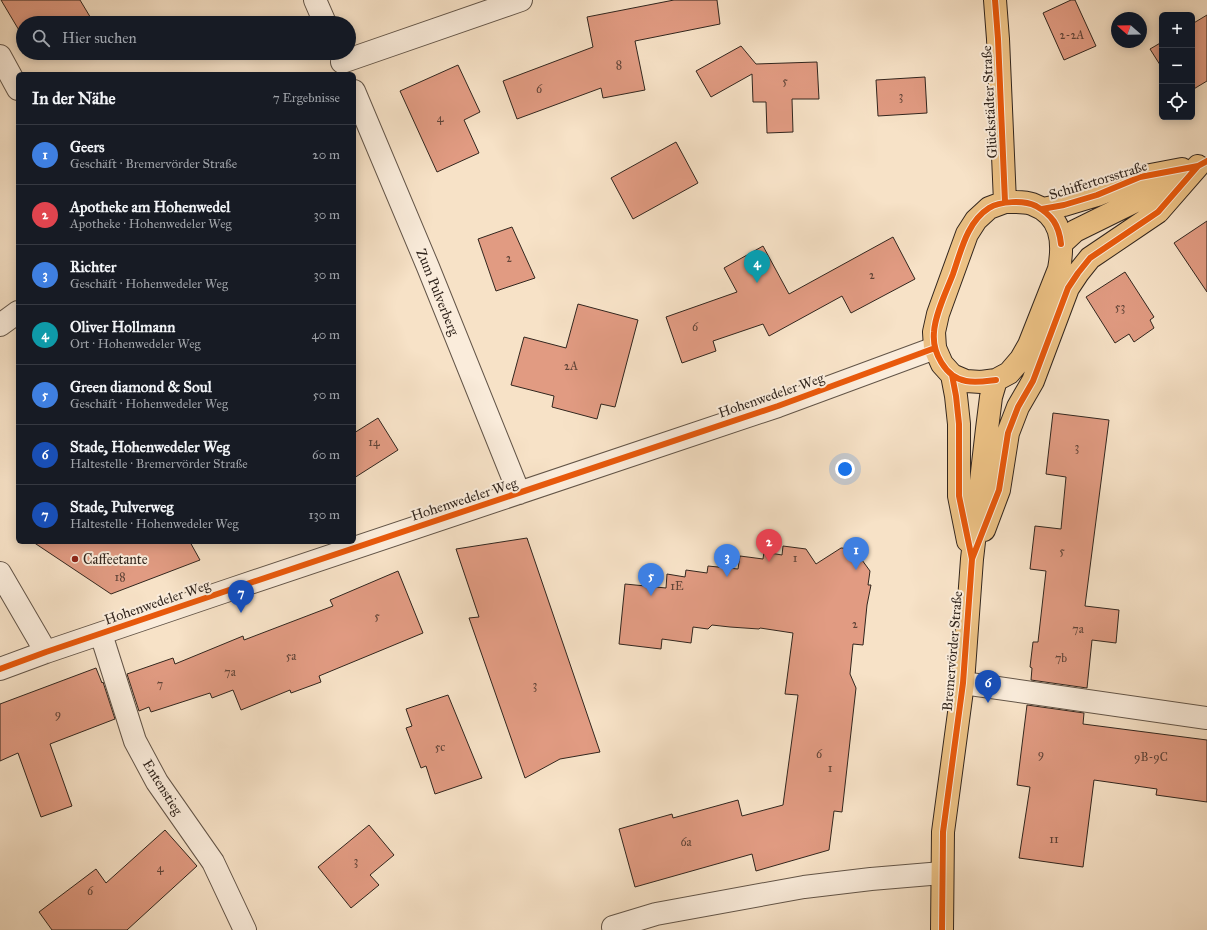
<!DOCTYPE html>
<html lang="de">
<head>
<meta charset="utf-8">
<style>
  body { margin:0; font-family:"IM FELL Great Primer",serif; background:#20242c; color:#f1f3f6 }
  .controls { position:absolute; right:12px; top:12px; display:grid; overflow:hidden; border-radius:6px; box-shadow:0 2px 10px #0003 }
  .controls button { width:36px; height:36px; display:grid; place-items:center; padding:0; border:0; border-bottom:1px solid #363941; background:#171b24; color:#f1f3f6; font:20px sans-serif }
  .compass { position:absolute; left:1111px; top:12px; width:36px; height:36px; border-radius:50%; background:#171b24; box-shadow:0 2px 10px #0003; rotate:290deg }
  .you { position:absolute; left:845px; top:469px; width:14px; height:14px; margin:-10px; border:3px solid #fff; border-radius:50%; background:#1a73e8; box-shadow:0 0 0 6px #1a73e833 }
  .badge { display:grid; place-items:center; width:26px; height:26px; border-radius:50%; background:#d93025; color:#fff; font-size:13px; font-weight:700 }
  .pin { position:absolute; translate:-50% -33px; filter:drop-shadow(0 1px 2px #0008) }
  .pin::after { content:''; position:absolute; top:21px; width:14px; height:12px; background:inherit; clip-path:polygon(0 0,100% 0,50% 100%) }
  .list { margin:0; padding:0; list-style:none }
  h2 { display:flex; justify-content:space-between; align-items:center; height:52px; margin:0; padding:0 16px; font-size:17px }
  h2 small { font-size:13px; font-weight:400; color:#9ea1a6 }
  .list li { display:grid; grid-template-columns:26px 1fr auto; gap:12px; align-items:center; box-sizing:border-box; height:60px; padding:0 16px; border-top:1px solid #363941 }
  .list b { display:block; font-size:15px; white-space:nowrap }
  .list p { margin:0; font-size:13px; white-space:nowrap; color:#9ea1a6 }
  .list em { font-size:13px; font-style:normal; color:#9ea1a6 }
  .icon { flex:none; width:22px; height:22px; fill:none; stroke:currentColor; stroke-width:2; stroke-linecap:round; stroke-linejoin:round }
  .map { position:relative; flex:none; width:1207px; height:930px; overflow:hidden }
  .search { position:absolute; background:#171b24; box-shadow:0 2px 10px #0003; left:16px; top:16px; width:340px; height:44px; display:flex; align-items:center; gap:10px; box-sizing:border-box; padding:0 14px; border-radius:22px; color:#9ea1a6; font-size:15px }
  .panel { position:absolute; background:#171b24; box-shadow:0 2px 10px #0003; left:16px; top:72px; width:340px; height:472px; border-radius:6px }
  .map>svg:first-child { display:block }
  .building { fill:#e19b82; stroke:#32261e }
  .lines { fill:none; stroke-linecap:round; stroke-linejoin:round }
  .minor-casing { stroke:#635548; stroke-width:24 }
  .major-casing { stroke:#32261e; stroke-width:24 }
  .minor { stroke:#faecdb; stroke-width:22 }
  .major { stroke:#ecc184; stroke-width:22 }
  .cycleway-casing { stroke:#faecdb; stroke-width:8 }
  .cycleway { stroke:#e8590c; stroke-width:6 }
  .poi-dot { fill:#8f2418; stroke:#faecdb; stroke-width:1.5 }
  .labels { text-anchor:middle; stroke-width:4; stroke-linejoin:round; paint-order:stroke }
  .number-label { font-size:12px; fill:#5e4337 }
  .street-label { font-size:14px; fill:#32261e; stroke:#faecdb }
  .poi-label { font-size:14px; fill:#32261e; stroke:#faecdb; text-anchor:start }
</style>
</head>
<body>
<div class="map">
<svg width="1207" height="930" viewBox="0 0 1207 930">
  <rect width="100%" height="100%" fill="#f7e2c7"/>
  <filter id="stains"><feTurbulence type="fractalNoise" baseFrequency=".005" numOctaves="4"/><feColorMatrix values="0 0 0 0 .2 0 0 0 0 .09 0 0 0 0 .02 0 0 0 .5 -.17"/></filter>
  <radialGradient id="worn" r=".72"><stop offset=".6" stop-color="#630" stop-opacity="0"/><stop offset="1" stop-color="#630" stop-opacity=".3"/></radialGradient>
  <!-- building -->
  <path class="building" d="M1,0h79l12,20 -6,3h-63v14z
    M674,0h43l3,24 -85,17 10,49 -42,8 -2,-10 -84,31 -14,-38 90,-34 -6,-30z
    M1071,0h4l21,46 -32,14 -21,-47z
    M1207,15v66l-15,9v-66z
    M1162,42v26l-12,-19z
    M741,46l15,18 61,-2 2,37h-27l1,33 -26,1 -1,-31h-13l-1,-28 -41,23 -15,-26z
    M458,65l22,47 -16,8 15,33 -42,19 -37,-81z
    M925,77l2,36 -49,3 -2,-36z
    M676,142l22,41 -65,36 -22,-41z
    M1207,221v71l-33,-49z
    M512,227l23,51 -39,13 -18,-52z
    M893,237l22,42 -64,34 -9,-17 -73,40 -6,-12 -50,17 3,10 -34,12 -16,-46 71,-25 -13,-24 39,-22 26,48z
    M1125,272l29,45 -4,3 4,8 -20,14 -5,-8 -14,9 -29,-46z
    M578,304l60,16 -23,87 -14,-3 -4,15 -45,-12 2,-11 -43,-11 13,-48 42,11z
    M1053,413l56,7 -24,186 34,4 -3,33 -24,-3 -5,48 -56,-8 1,-12 -2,-1 3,-25h5l8,-71 -16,-2 5,-43 26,3 5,-52 -20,-3z
    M378,418l20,32 -44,28v-45z
    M527,538l73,214 -40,7 -35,19 -56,-160 10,-1 -23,-68z
    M33,542h157l10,18 -89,34z
    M783,546l23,3 10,15 25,-16 13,1 16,22 -2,14h3l-4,20 -4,40 -10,-1 -3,30 6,14 -14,124 -8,-1 -5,39 -73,21 -4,-17 -117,33 -16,-58 53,-15 1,4 65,-18 4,16 41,-11 15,-110 -13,-1 8,-61 -33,-5 -1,1 -29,-2 -18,-2 -4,4 -15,-2 -2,16 -29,-4 -1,10 -42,-5 6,-60 41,4 1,-14 18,3 1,-7 21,3 1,-7 30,3 2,-13 23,3 1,-7 18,3z
    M398,571l25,62 -104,43 2,6 -30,11 -1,-3 -49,20 -8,-20 -21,8 -2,-5 -59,19 -2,-5 -10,4 -12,-37 46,-16 2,6 68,-28 1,4 89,-34 -3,-6z
    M96,668l6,15 1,-1 12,37 -65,25 22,62 -31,11 -23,-64 -18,8v-57z
    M448,695l34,83 -47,16 -9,-28 -5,2 -15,-40 6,-2 -6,-17z
    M1027,705l57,8 -1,11 124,16v62l-51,-7 1,-6 -63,-9 -11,87 -64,-9 11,-71 -13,-2z
    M369,825l25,30 -24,20 9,10 -28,23 -33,-41z
    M165,830l32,36 -70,64h-75l-13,-18 57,-43 10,14z"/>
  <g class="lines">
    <!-- minor casing -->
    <g class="minor-casing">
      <path id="minor" d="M315,0l10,23
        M0,56l18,33
        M342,62l179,-62
        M354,91l74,176 91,226
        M0,325l18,-13
        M0,573l46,79
        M101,634l34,107 22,41 56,80 32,68
        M0,669l46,-17 186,-63 546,-183 157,-58
        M963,683l244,35
        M613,927l43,-13 148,-27 67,-8 71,-6"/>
    </g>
    <!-- major casing -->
    <g class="major-casing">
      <path id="major" d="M995,0l3,39 7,163
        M1005,202c9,0 19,-1 27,2 30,11 32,38 27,65l-30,76 -8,14 -12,14 -13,7 -15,2 -15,-1 -14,-6 -10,-11 -7,-16 -1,-16 4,-18 29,-80 9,-14 13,-12z
        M1042,209l22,-4 33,-10 43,-18 42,-8
        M1061,244l14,-13 71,-35 37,-21
        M952,375l4,21 3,28v72l9,45
        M984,530l15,-40 9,-57 10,-26 15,-26 35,-93 10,-15 12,-15 68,-46 40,-46
        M942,930l1,-98 20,-149 9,-124 15,-130 4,-32 5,-17"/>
    </g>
    <!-- minor -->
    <use href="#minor" class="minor"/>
    <!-- major -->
    <use href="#major" class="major"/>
    <!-- cycleway casing -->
    <g class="cycleway-casing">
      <path id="cycleway" d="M995,0l3,39 7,163
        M1042,209l22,-4 33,-10 43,-18 58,-11 9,-5
        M996,380c-9,1 -20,3 -30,1 -21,-4 -34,-29 -32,-49 1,-18 13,-42 19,-58 8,-23 14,-52 36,-66 11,-7 35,-8 47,-2 16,9 23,19 25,38
        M972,559l27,-69 9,-57 10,-26 15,-26 35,-93 10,-15 12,-15 68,-46 40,-46
        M0,669l46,-17 186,-63 546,-183 157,-58
        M942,930l1,-98 20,-149 9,-124 -13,-63v-72l-3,-28 -4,-21"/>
    </g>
    <!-- cycleway -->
    <use href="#cycleway" class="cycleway"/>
  </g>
  <!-- markers -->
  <circle class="poi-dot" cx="75" cy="559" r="4"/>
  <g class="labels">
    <!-- number labels -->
    <g class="number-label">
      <text x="1072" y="39">2-2A</text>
      <text x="619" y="69">8</text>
      <text x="785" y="85">5</text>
      <text x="539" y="93">6</text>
      <text x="901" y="100">3</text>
      <text x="440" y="122">4</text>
      <text x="509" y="262">2</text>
      <text x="872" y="279">2</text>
      <text x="1120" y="311">53</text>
      <text x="695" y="331">6</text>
      <text x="571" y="370">2A</text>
      <text x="374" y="446">14</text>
      <text x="1077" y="451">3</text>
      <text x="1062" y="555">5</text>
      <text x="795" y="562">1</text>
      <text x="120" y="581">18</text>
      <text x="677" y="590">1E</text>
      <text x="377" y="620">5</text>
      <text x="855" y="628">2</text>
      <text x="1078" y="633">7a</text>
      <text x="291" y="660">5a</text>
      <text x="1061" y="662">7b</text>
      <text x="230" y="676">7a</text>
      <text x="160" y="688">7</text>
      <text x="535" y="689">3</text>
      <text x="58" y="718">9</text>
      <text x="440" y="751">5c</text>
      <text x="819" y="758">6</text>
      <text x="1041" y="758">9</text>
      <text x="1151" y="761">9B-9C</text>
      <text x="830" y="772">1</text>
      <text x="1054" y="843">11</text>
      <text x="686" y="846">6a</text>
      <text x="356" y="865">3</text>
      <text x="160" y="872">4</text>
      <text x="90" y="895">6</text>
    </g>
    <!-- street labels -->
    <g class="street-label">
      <text transform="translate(989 102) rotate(-93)" y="5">Glückstädter Straße</text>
      <text transform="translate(1098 180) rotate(-17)" y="5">Schiffertorsstraße</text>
      <text transform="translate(438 292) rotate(68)" y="5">Zum Pulverberg</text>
      <text transform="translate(771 395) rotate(-19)" y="5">Hohenwedeler Weg</text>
      <text transform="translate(464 499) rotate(-18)" y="5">Hohenwedeler Weg</text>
      <text transform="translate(157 602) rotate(-19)" y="5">Hohenwedeler Weg</text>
      <text transform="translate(952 651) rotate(-85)" y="5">Bremervörder Straße</text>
      <text transform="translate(163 787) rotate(58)" y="5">Entenstieg</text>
    </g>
    <!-- poi labels -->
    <g class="poi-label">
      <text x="83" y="564">Caffeetante</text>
    </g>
  </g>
  <rect width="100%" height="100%" filter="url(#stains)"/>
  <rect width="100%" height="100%" fill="url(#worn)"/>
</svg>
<div class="controls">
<button>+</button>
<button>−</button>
<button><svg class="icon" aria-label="locate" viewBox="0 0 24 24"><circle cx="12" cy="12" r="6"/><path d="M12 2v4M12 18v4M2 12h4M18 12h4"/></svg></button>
</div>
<svg class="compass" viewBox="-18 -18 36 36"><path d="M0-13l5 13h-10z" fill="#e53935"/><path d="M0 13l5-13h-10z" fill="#9ea1a6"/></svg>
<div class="you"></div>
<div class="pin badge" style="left:856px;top:570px;background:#3f7fe0">1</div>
<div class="pin badge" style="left:769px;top:562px;background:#e0444e">2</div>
<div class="pin badge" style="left:727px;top:577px;background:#3f7fe0">3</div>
<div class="pin badge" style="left:757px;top:283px;background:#0f9aa8">4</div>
<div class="pin badge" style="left:651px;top:596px;background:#3f7fe0">5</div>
<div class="pin badge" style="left:988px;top:703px;background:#1a4fb4">6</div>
<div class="pin badge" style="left:241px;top:613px;background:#1a4fb4">7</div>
<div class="search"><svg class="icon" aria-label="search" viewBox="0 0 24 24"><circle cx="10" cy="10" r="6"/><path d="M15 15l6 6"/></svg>Hier suchen</div>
<section class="panel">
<h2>In der Nähe<small>7 Ergebnisse</small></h2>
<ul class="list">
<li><span class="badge" style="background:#3f7fe0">1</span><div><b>Geers</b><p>Geschäft · Bremervörder Straße</p></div><em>20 m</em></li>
<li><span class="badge" style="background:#e0444e">2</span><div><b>Apotheke am Hohenwedel</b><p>Apotheke · Hohenwedeler Weg</p></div><em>30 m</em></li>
<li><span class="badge" style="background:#3f7fe0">3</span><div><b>Richter</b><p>Geschäft · Hohenwedeler Weg</p></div><em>30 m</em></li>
<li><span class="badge" style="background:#0f9aa8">4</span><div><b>Oliver Hollmann</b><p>Ort · Hohenwedeler Weg</p></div><em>40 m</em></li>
<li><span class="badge" style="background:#3f7fe0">5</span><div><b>Green diamond &amp; Soul</b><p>Geschäft · Hohenwedeler Weg</p></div><em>50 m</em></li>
<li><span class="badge" style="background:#1a4fb4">6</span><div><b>Stade, Hohenwedeler Weg</b><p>Haltestelle · Bremervörder Straße</p></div><em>60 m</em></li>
<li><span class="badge" style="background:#1a4fb4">7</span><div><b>Stade, Pulverweg</b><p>Haltestelle · Hohenwedeler Weg</p></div><em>130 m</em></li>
</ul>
</section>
</div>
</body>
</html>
